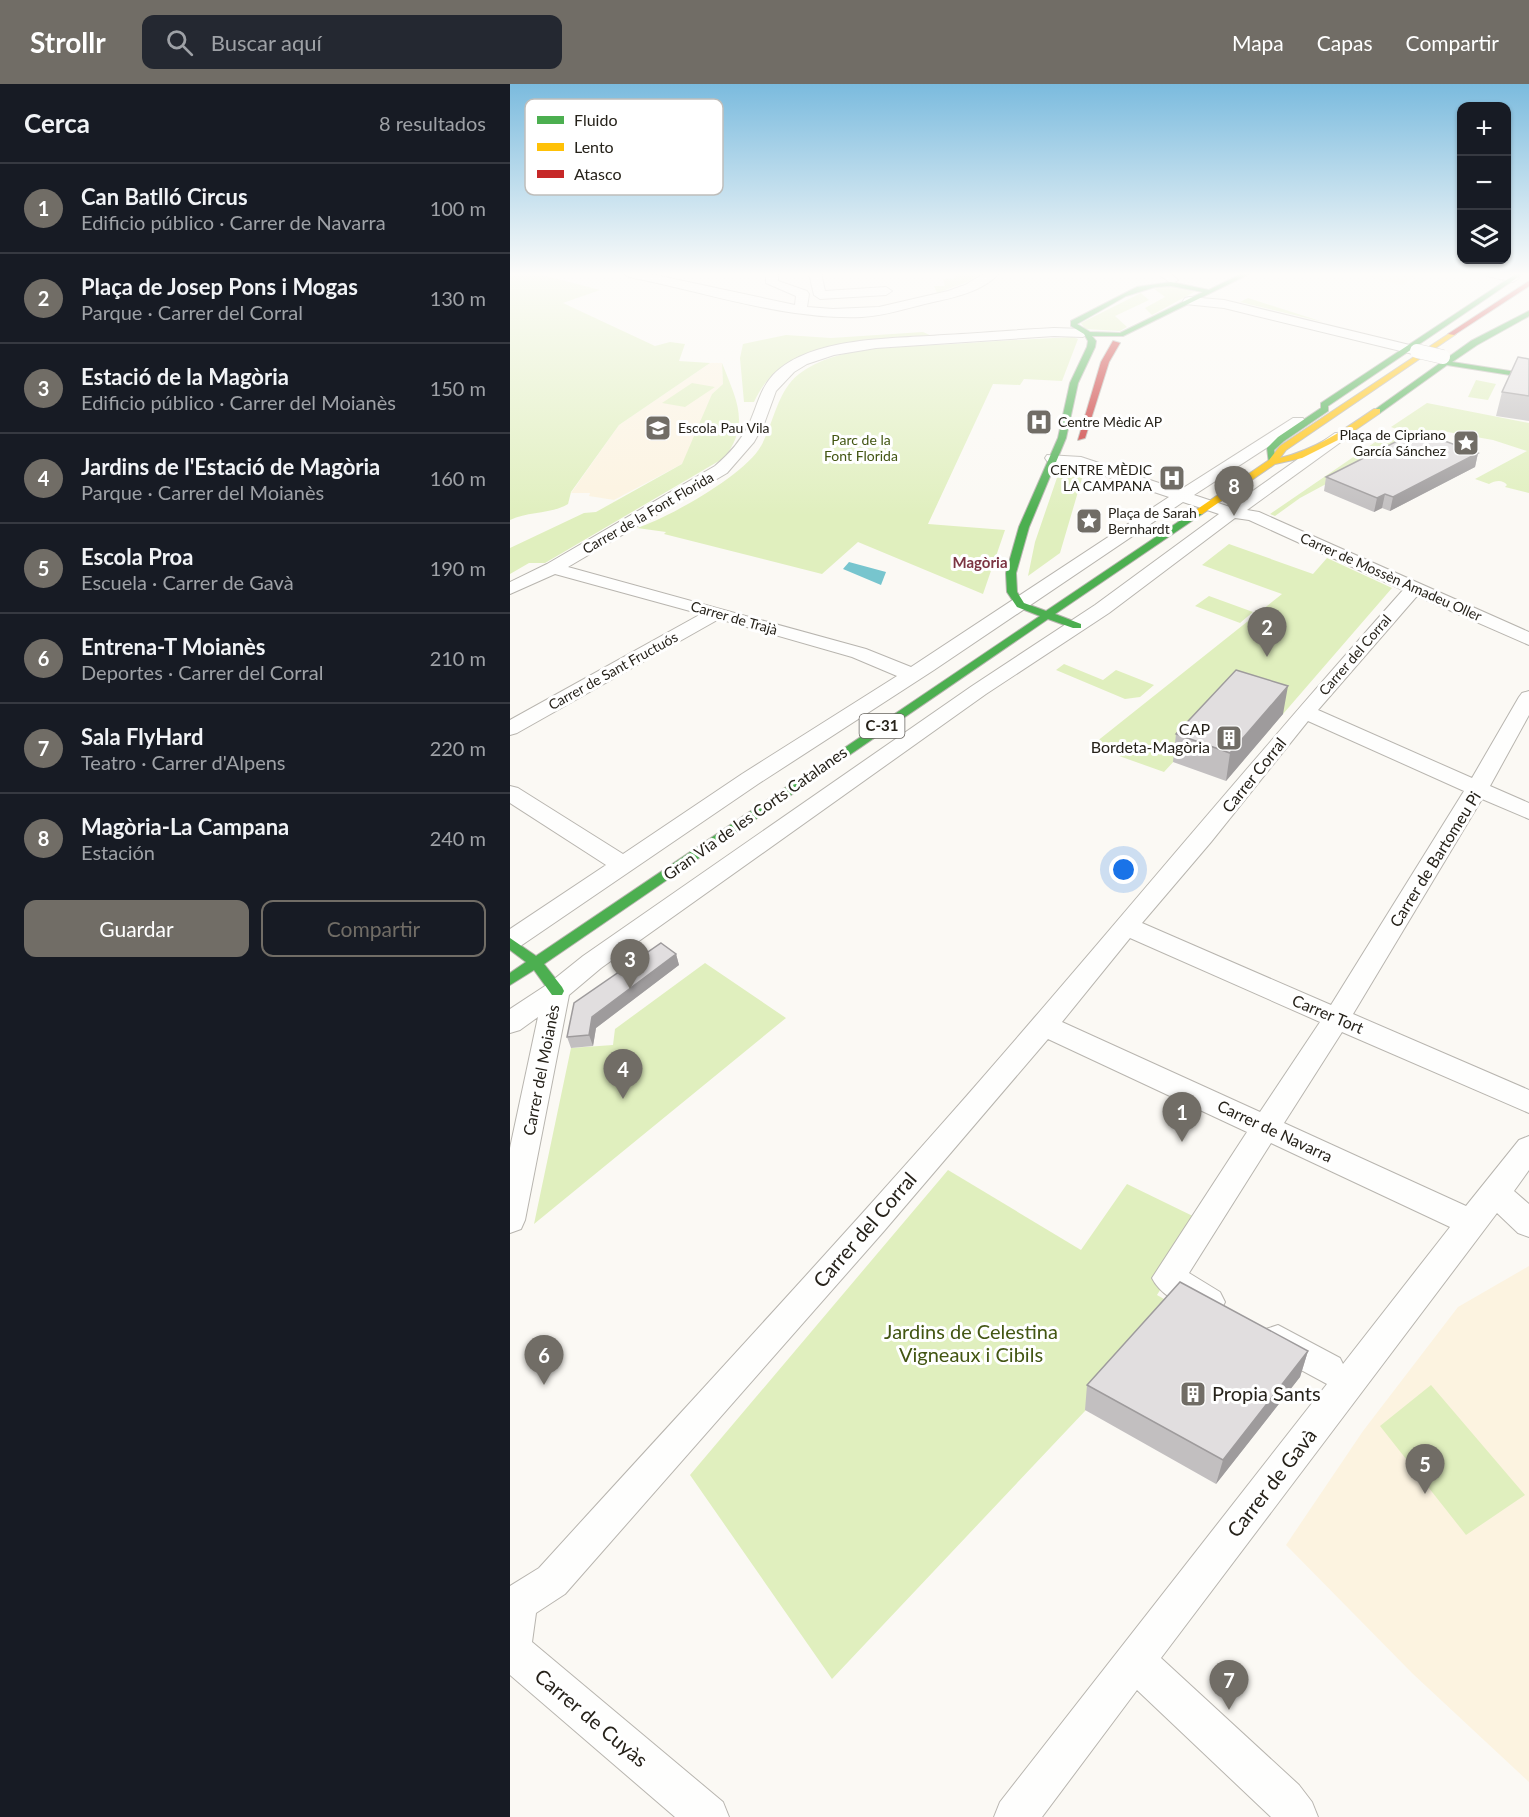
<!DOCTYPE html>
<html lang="es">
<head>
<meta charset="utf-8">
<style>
  body { margin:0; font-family:Lato,sans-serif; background:#242831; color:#f1f3f6 }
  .controls { position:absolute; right:18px; top:18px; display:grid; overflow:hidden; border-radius:12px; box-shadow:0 2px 4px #0004 }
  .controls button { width:54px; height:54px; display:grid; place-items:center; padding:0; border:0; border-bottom:2px solid #363941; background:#171b24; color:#f1f3f6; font:30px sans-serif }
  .you { position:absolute; left:614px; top:786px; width:21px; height:21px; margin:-15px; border:4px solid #fff; border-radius:50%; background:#1a73e8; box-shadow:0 0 0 9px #1a73e833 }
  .badge { display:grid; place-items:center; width:39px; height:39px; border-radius:50%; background:#716d66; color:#fff; font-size:20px; font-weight:700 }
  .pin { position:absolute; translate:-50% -50px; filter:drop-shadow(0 2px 3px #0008) }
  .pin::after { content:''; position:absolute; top:32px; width:21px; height:18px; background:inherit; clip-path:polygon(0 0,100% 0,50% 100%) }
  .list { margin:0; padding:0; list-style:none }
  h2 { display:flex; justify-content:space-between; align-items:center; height:78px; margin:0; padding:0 24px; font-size:26px }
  h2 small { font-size:20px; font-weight:400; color:#9ea1a6 }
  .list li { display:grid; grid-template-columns:39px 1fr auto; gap:18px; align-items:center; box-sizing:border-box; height:90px; padding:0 24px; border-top:2px solid #363941 }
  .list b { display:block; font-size:22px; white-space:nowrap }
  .list p { margin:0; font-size:20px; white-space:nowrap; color:#9ea1a6 }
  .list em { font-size:20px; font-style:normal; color:#9ea1a6 }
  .actions { display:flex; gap:12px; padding:18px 24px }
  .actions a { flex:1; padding:14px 0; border:2px solid #716d66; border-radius:12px; text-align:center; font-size:21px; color:#716d66 }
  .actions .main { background:#716d66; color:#fff }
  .icon { flex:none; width:33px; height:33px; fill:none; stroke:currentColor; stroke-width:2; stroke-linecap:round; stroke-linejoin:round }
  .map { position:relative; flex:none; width:1019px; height:1733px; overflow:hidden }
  header { display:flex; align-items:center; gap:36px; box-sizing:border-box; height:84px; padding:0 30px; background:#716d66; color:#fff }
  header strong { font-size:28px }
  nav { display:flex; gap:33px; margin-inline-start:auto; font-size:21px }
  .search { width:420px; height:54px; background:#242831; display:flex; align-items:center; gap:15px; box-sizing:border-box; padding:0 21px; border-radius:12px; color:#9ea1a6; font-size:22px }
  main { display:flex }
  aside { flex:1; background:#171b24 }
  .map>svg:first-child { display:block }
  .built { fill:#fcf3e0 }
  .green { fill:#e0efbe }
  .water { fill:#77c5ce }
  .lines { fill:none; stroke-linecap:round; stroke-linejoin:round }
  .street-casing { stroke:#b8b5af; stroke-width:2 }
  .fast-casing { stroke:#b8b5af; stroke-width:2 }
  .slow-casing { stroke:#b8b5af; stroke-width:2 }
  .jam-casing { stroke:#b8b5af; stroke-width:2 }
  .street { fill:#fefefd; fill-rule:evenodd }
  .fast { fill:#4caf50; fill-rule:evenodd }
  .slow { fill:#ffc107; fill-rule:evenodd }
  .jam { fill:#c62828; fill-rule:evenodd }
  .street-bridge-casing { stroke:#b8b5af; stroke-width:15; stroke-linecap:butt }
  .street-bridge { stroke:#fefefd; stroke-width:14 }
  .wall { fill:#c2bfc0 }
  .shaded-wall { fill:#9e9b9c }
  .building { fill:#e1dedf; stroke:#9e9b9c; stroke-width:1.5 }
  .labels { text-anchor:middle; stroke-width:6; stroke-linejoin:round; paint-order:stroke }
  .far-poi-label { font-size:14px; fill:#26221a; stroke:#fff; text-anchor:start }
  .far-park-label { font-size:14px; fill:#435613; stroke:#fff }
  .far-street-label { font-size:14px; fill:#26221a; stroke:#fff }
  .far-neighbourhood-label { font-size:15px; font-weight:bold; fill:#7c3543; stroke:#fff }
  .shield { fill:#fff; stroke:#67645f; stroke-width:1.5 }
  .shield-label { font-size:15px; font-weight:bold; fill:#26221a }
  .poi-label { font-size:16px; fill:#26221a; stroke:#fff; text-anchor:end }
  .street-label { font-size:16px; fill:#26221a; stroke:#fff }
  .near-street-label { font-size:20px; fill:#26221a; stroke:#fff }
  .near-park-label { font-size:20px; fill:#435613; stroke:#fff }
  .near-poi-label { font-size:20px; fill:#26221a; stroke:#fff; text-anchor:start }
  .key { fill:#fff; stroke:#bebdba; stroke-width:1.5 }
  .key-label { font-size:16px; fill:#26221a }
</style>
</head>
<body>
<header>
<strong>Strollr</strong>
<div class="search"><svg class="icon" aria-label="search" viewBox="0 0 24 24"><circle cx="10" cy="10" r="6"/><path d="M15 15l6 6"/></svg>Buscar aquí</div>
<nav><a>Mapa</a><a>Capas</a><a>Compartir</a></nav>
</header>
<main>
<aside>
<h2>Cerca<small>8 resultados</small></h2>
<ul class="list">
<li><span class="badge">1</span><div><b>Can Batlló Circus</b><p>Edificio público · Carrer de Navarra</p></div><em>100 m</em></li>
<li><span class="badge">2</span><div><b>Plaça de Josep Pons i Mogas</b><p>Parque · Carrer del Corral</p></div><em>130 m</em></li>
<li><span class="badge">3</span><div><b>Estació de la Magòria</b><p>Edificio público · Carrer del Moianès</p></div><em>150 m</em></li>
<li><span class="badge">4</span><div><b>Jardins de l'Estació de Magòria</b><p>Parque · Carrer del Moianès</p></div><em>160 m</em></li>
<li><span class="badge">5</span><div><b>Escola Proa</b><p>Escuela · Carrer de Gavà</p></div><em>190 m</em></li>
<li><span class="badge">6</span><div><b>Entrena-T Moianès</b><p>Deportes · Carrer del Corral</p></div><em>210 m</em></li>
<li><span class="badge">7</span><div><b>Sala FlyHard</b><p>Teatro · Carrer d'Alpens</p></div><em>220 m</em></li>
<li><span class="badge">8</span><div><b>Magòria-La Campana</b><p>Estación</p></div><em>240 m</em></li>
</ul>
<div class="actions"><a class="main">Guardar</a><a>Compartir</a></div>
</aside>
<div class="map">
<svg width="1019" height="1733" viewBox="0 0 1019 1733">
  <rect width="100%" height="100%" fill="#fbf9f4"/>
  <!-- built -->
  <path class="built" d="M866,189h45l-20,12 -33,-8z
    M200,279h12l1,21 -11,10 -24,64 -6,6 -68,36 -25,-4 1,-3h-19l48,-68z
    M1019,1182v516l-116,-108 -127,-129 77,-114 95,-124z"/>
  <!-- green -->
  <path class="green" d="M0,189h25l65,17 -37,13 92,43 15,-4 15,2 -6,17 31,2 -91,62 -48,67 -3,12c-16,10 -39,7 -58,16z
    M444,189h27l-14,9 -30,11 -3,-7h11l-2,-7 12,-1z
    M648,201l34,4 2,3 -42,23 -7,-7 20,-11 -13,-10z
    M631,209l8,7 -34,16 12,11 -7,4 -35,-2 -4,-6z
    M738,214l75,24 -83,-20z
    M413,248l9,4 -131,21c-24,12 -35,20 -47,45h-10l-4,-44 3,-14 43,-9 45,3z
    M563,253l5,2 -16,42 -38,-2 -4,6 -27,-1 -65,140 77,6 -22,64 -125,-52 -36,32 -158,-40 2,-2 -29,-4c31,-10 108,-53 124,-82 13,-23 16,-55 38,-72 39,-30 108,-27 155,-30 40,-3 79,-5 119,-7z
    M212,279c14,36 29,61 2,95l-179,105h-16l-19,11v-26l74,-35 12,-1 86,-48 30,-70 11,-10z
    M966,296l20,4 -8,16 -20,-3z
    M182,299l23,4 -30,20 -23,-4z
    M917,319l102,20v70l-24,-6 2,-2c-5,-6 -12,-4 -18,-1l-14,-5 52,-28 -34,-11 -51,-9 -20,8 -31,-12z
    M877,350l19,7 -106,57 -25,18 -5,-2z
    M556,381l19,3 -25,85 -32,23 7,-34 25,-73z
    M719,460l84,30 14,-16 65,30 -109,126 -51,-16 -68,74 -73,-26 191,-152 -80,-29z
    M699,512l44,16 -13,11 -45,-17z
    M554,580l39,16 13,-10 38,15 -14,12 -15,2 -69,-29z
    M195,879l81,55 -252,206 37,-176 42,-3 2,-16z
    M438,1086l133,80 46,-66 76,37 -46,74 21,12 -93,104 -253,268 -142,-204z
    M921,1301l94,110 -59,40 -86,-109z"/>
  <!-- water -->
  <path class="water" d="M339,478l37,10 -5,13 -38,-16z"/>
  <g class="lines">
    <!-- street casing -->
    <g class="street-casing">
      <path id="street" d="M113,189h23l149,32 1,-9 -30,-13v-10h12v8l29,10 2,3 -2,13 26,2 46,-2 69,-16 17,-6 20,-12h14c-16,19 -47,25 -70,30 -22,5 -44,13 -67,14 -79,3 -156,-25 -233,-40z
        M299,189h12l4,18 61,-4 6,4 -6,4 -66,4 -6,-4z
        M647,189h13l8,7 -6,4z
        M975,189h21l13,5 -6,4 -26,-6z
        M679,213l35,3 198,48 2,3 -7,4 -193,-47 -39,-4 -2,-3 2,-3z
        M544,244l29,1 7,4 -7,4 -29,-1 -178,12 -42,7 -27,9 -13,8 -18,19 -12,33 -10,18 -27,31 -159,94 298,82 45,18 258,-170 -96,-32 -26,-4 -2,-3 2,-3 34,2 99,33 113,-72h10l2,3 -2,3 -109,71 36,12 105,-74h10l3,3 -3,3 -98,71 12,2 270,120v13l-112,-49 -99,114 154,68 47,-81 3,-4 7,-2v24l-39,71 39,17v16l-47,-20 -129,215 176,76v23l-187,-81 -58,91 182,83 53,-66 10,-4v34l-15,21 15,13v33l-11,-4 -21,-20 -336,445 138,127 13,17 6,15h-47l-134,-127 -95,127h-48l6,-15 327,-418 -61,-33 -5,-11 5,-11 12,-4 62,33 3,6 107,-137 -179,-84 -82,130 31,19 5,10 -5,10 -11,5c-19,-7 -48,-20 -57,-39l95,-146 -199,-93 -164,192 -319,363 -29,19 -4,29 191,160 6,15h-54l-165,-142v-89l29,-18c166,-183 335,-363 496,-551 123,-143 243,-287 368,-427l-154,-70 -14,-2 -126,95 -123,81 -385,274 -32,27 -44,225 -4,9 -11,4v-85l28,-131 -18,13 -10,3v-24l38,-25 35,-28 389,-270 123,-81 124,-91 -36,-12 -249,168 -176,114 -239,163 -9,3v-21l96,-64 -96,-62v-17l8,2 105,66 119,-80 155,-98 -45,-19 -133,-38 -202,114 -7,2v-15l191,-106 -146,-40 -45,20v-12l37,-18 168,-98c14,-12 26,-25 34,-42 8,-17 11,-35 24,-49 38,-39 121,-36 171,-40 37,-2 73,-5 110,-7zM798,637l156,70 -133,214 -189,-82 69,-81zM620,854l190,84 -60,90 -198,-90z"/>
    </g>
    <!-- fast casing -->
    <g class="fast-casing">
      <path id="fast" d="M733,189h8l-128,63h-31l4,5 -1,6 -17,36 -12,55 -37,89 -13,46 1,19 7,11 22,8 150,-101h6v4l-147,100 26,10v4h-8l-25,-9 -504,345 18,23 2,4 -2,4h-10l-18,-25 -24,15v-12l16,-11 -16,-12v-12l26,18 504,-340 -23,-9 -10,-15 -1,-19 13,-46 39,-89 12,-55 17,-36 1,-6 -4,-7 -13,-8v-5l66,-34 34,-5 38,8zM661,202l32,6 -83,41 -30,-1 -13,-8 49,-28 29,-9z
        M1007,189h7l-196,133v5l-44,30 -10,9 2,12 -7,2 -2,-16 11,-11 43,-29v-5z
        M1019,227v5l-52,29 -25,17 77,12v4l-82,-13 -67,48 -7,-2 98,-70z"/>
    </g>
    <!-- slow casing -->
    <g class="slow-casing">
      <path id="slow" d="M940,249l6,1 -170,116 -6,8c35,-8 65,-29 94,-49h6v4l-32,22 -46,23 -27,6 -73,50h-6v-4l73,-50 11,-14z"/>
    </g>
    <!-- jam casing -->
    <g class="jam-casing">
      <path id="jam" d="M1019,197v5l-75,49 -6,-1z
        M603,257l7,2 -11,19 -24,76 -7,2 23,-78z"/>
    </g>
    <!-- street -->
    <use href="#street" class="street"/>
    <!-- fast -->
    <use href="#fast" class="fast"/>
    <!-- slow -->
    <use href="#slow" class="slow"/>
    <!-- jam -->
    <use href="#jam" class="jam"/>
    <!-- street-bridge casing -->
    <g class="street-bridge-casing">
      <path id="street-bridge" d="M907,267l26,6"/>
    </g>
    <!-- street-bridge -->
    <use href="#street-bridge" class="street-bridge"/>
  </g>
  <!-- wall -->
  <path class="wall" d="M1019,275v62l-33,-5 6,-24z
    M968,369l-3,14 -85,44 -8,-3 -8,4 -50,-21 2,-14z
    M773,630l-57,67 -53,-19 3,-28z
    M166,870l3,11 -83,63 -3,18 -22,2 -4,-11z
    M798,1267l-8,26 -84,107 -131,-74 2,-25z"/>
  <!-- shaded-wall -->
  <path class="shaded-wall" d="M968,369l-3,14 -85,44 3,-14z
    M875,410l-3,14 -8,4 3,-14z
    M778,602l-5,28 -57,67 4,-28z
    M166,870l3,11 -83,63 -3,18 -4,-11 3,-18z
    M798,1267l-8,26 -84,107 7,-24z"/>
  <!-- building -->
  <path class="building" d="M1008,273l11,2v37l-27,-4z
    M907,347l61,22 -85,44 -8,-3 -8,4 -51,-21z
    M726,586l52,16 -58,67 -54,-19z
    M151,859l15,11 -84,63 -3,18 -22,2 7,-34z
    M670,1198l128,69 -85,109 -136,-75z"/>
  <!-- sky -->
  <linearGradient id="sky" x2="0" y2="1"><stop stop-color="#7bbbde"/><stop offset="0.44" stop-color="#fdfcfa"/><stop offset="1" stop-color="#fdfcfa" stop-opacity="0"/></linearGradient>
  <rect width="1019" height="432" fill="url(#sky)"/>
  <!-- icons -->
  <defs>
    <g id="hospital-square" transform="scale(1.35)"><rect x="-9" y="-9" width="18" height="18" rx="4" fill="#716d66" stroke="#fff"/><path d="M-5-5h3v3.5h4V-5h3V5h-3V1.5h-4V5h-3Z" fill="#fff"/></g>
    <g id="school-square" transform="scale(1.35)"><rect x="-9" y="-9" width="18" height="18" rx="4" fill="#716d66" stroke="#fff"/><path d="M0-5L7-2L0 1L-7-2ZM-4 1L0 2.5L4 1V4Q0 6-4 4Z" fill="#fff"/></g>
    <g id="sight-square" transform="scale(1.35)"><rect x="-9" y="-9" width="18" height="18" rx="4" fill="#716d66" stroke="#fff"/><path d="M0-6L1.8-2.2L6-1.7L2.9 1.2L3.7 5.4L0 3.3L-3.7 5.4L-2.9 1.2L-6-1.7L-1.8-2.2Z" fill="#fff"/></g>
    <g id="building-square" transform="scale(1.35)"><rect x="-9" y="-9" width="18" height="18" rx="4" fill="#716d66" stroke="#fff"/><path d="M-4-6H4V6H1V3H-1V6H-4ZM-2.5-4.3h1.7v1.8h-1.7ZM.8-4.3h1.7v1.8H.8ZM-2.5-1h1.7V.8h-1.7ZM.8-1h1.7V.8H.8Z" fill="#fff"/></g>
  </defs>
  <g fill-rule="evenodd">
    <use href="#hospital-square" x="529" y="338"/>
    <use href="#school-square" x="148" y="344"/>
    <use href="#sight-square" x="956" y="359"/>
    <use href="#hospital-square" x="662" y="394"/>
    <use href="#sight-square" x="579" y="437"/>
    <use href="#building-square" x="719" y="654"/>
    <use href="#building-square" x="683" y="1310"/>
  </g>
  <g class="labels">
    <!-- far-poi labels -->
    <g class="far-poi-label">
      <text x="548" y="343">Centre Mèdic AP</text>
      <text x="168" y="349">Escola Pau Vila</text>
      <text x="936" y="356" text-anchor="end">Plaça de Cipriano<tspan x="936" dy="16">García Sánchez</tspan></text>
      <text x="642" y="391" text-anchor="end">CENTRE MÈDIC<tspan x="642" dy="16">LA CAMPANA</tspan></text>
      <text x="598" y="434">Plaça de Sarah<tspan x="598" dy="16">Bernhardt</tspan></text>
    </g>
    <!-- far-park labels -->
    <g class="far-park-label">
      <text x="351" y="361">Parc de la<tspan x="351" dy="16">Font Florida</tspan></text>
    </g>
    <!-- far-street labels -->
    <g class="far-street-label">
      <text transform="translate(138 429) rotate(-30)" y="5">Carrer de la Font Florida</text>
      <text transform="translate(881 493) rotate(24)" y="5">Carrer de Mossèn Amadeu Oller</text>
      <text transform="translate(224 534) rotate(16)" y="5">Carrer de Trajà</text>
      <text transform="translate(845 571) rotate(-49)" y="5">Carrer del Corral</text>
      <text transform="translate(103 587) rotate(-29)" y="5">Carrer de Sant Fructuós</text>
    </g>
    <!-- far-neighbourhood labels -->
    <g class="far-neighbourhood-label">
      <text x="470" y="484">Magòria</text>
    </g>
    <!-- shield labels -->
    <rect class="shield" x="349.5" y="630" width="45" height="24" rx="4.5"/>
    <g class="shield-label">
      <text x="372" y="647">C-31</text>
    </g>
    <!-- poi labels -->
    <g class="poi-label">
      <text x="700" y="651">CAP<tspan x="700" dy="18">Bordeta-Magòria</tspan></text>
    </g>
    <!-- street labels -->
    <g class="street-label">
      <text transform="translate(744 691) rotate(-51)" y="6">Carrer Corral</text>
      <text transform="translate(245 729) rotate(-35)" y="6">Gran Via de les Corts Catalanes</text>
      <text transform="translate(925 775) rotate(-58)" y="6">Carrer de Bartomeu Pi</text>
      <text transform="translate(818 930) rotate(23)" y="6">Carrer Tort</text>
      <text transform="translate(31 986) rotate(-79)" y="6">Carrer del Moianès</text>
      <text transform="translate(765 1047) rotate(25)" y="6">Carrer de Navarra</text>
    </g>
    <!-- near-street labels -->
    <g class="near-street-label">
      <text transform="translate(355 1146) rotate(-49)" y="7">Carrer del Corral</text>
      <text transform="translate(762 1399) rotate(-52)" y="7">Carrer de Gavà</text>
      <text transform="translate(81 1634) rotate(40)" y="7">Carrer de Cuyàs</text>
    </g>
    <!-- near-park labels -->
    <g class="near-park-label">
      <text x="461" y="1255">Jardins de Celestina<tspan x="461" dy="23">Vigneaux i Cibils</tspan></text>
    </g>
    <!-- near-poi labels -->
    <g class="near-poi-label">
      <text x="702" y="1317">Propia Sants</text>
    </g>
  </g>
  <!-- legend -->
  <rect x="15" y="15" width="198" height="96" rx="9" class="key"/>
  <rect x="27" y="32" width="27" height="8" fill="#4caf50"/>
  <rect x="27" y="59" width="27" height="8" fill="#ffc107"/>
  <rect x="27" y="86" width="27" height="8" fill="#c62828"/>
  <g class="key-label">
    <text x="64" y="42">Fluido</text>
    <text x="64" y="69">Lento</text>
    <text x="64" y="96">Atasco</text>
  </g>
</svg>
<div class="controls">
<button>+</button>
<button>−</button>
<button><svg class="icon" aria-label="layers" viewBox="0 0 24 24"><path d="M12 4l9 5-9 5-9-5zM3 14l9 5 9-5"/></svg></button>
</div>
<div class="you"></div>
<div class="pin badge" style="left:672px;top:1058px">1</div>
<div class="pin badge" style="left:757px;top:573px">2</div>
<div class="pin badge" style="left:120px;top:905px">3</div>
<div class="pin badge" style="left:113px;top:1015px">4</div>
<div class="pin badge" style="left:915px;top:1410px">5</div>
<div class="pin badge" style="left:34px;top:1301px">6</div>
<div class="pin badge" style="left:719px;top:1626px">7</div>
<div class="pin badge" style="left:724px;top:432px">8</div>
</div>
</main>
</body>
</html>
